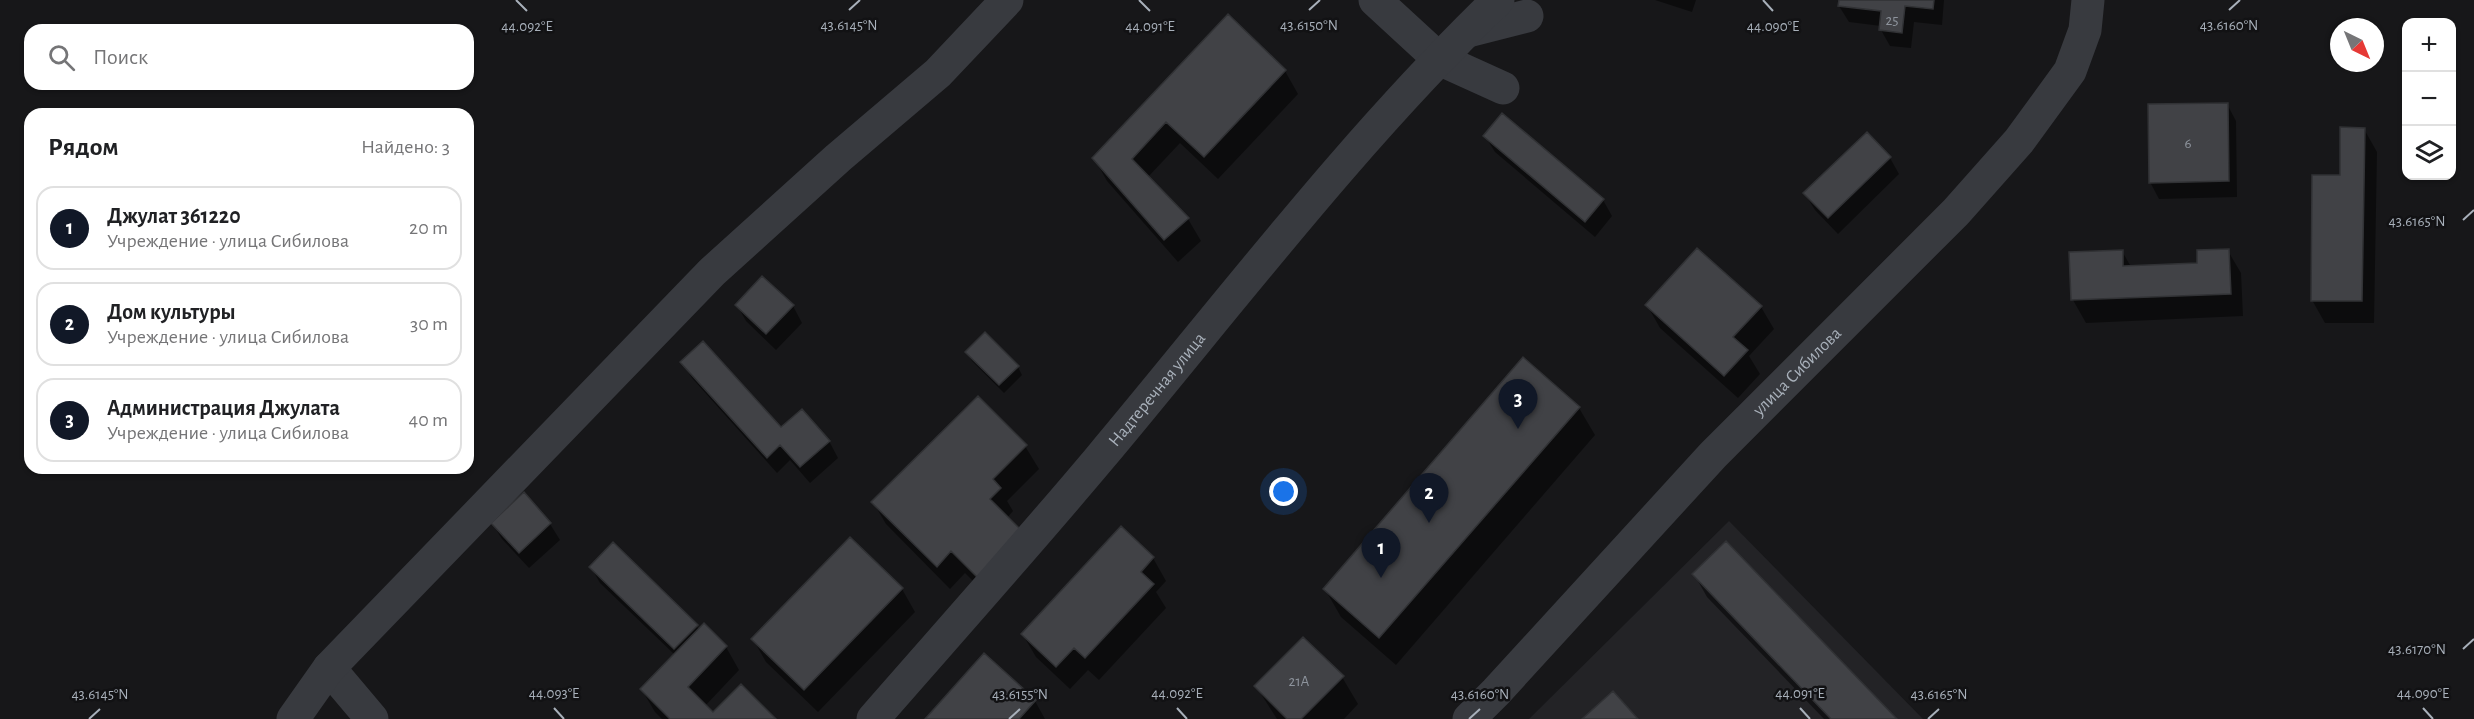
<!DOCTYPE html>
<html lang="ru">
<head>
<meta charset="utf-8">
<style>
  body { margin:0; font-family:"Alegreya Sans",sans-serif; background:#f2f2f2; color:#202124 }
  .controls { position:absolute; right:18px; top:18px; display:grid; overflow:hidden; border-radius:12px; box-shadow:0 2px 4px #0004 }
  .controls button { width:54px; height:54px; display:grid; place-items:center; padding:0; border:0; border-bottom:2px solid #e0e0e0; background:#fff; color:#202124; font:30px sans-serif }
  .compass { position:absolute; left:2330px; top:18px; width:54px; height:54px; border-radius:50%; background:#fff; box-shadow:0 2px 4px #0004; rotate:137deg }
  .you { position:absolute; left:1284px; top:492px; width:21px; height:21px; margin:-15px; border:4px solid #fff; border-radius:50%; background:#1a73e8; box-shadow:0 0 0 9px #1a73e833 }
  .badge { display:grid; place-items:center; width:39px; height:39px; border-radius:50%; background:#111827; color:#fff; font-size:20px; font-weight:700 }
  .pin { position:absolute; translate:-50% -50px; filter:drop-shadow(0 2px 3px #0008) }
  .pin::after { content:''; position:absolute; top:32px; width:21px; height:18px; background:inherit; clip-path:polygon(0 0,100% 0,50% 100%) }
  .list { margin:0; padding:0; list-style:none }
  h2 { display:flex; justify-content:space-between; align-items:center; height:78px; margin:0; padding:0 24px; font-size:26px }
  h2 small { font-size:20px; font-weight:400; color:#757577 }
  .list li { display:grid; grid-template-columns:39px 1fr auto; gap:18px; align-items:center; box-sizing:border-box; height:84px; margin:0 12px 12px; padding:0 12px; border:2px solid #e0e0e0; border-radius:18px }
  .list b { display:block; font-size:22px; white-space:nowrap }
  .list p { margin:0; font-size:20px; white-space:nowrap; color:#757577 }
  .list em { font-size:20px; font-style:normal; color:#757577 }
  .icon { flex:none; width:33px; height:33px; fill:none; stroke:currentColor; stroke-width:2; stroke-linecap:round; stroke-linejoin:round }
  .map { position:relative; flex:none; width:2474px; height:719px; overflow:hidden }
  .search { position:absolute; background:#fff; box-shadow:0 2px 4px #0004; left:24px; top:24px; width:450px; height:66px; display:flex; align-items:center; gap:15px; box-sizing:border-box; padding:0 21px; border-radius:18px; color:#757577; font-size:22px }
  .panel { position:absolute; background:#fff; box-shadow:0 2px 4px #0004; left:24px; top:108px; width:450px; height:366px; border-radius:18px }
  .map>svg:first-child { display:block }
  .built { fill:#232326 }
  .shadow { fill:#0007 }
  .building { fill:#414246; stroke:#313235; stroke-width:1.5 }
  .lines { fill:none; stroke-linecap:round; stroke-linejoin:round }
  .minor { stroke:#383a3f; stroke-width:33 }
  .ticks { fill:none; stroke:#a8b0ba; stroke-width:2 }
  .labels { text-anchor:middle; stroke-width:5; stroke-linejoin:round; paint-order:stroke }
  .number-label { font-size:15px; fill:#8e949d }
  .street-label { font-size:18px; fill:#a8b0ba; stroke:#121214 }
  .ticks-label { font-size:15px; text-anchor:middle; fill:#a8b0ba; stroke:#121214; stroke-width:5; stroke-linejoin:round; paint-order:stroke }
</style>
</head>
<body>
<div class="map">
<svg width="2474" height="719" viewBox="0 0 2474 719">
  <rect width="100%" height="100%" fill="#171719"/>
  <!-- built -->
  <path class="built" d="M1729,521l194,198h-394z"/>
  <!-- shadow -->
  <path class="shadow" d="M1655,0h41l-4,12z
    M1840,0h104l-2,25 -28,-3 -3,26 -21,-2 -9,-16v-4l-32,-4 -10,-16z
    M1228,16l57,55 13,23 -80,85 -38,-36 -32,34 40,42 13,22 -23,21 -71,-81 -13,-23z
    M2227,104l9,17 1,76 -78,2 -9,-17z
    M2364,129l13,23 -3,171h-49l-13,-23z
    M1485,136l118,64 9,16 -17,21 -100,-85z
    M1890,158l9,16 -61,60 -23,-24 -10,-16z
    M2122,251l9,16 68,-3 29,-13 13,22 2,43 -157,7 -13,-23z
    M737,305l56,1 9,17 -26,27 -30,-29z
    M1647,305l114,2 13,22 -25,27 11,18 -22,24 -78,-70z
    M967,353l51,14 4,8 -18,18 -32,-32z
    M682,362l99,67 48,12 9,17 -28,25 -20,-23 -13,13 -85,-95z
    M1579,408l16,27 -199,230 -55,-48 -16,-28z
    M1025,446l14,23 -32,32 6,10 -6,7 -16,81 -26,-26 -15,16 -64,-65 -13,-22z
    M492,523l58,1 10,16 -31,28 -27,-29z
    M1121,529l32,29 13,23 -10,11 10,16 -67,72 -11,-10 -18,19 -34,-32 -13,-22z
    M850,539l52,50 13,23 -97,100 -52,-50 -13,-23z
    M613,544l87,86 4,-5 22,22 13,23 -34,36 8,8 61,5h-112l-7,-7 -13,-22 33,-35 -75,-72 -9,-16z
    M1694,574l200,145h-70l-117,-122z
    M984,656l51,45 10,18h-118z
    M1342,677l16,27 -14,15h-67l-21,-33z"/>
  <!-- building -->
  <path class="building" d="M1839,0h95l-1,9 -28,-3 -3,27 -23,-3 2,-19 -43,-5z
    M1228,14l58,56 -82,87 -38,-35 -34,37 57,59 -25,22 -72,-82z
    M2228,103l1,78 -80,2 -1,-79z
    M1502,113l102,86 -19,23 -102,-86z
    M2340,127l25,1 -3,173h-51l1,-126h28z
    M1867,132l24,25 -63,61 -25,-25z
    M1697,248l65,58 -29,31 15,13 -24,26 -79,-71z
    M2229,249l2,45 -160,6 -2,-48 54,-2v16l74,-3v-13z
    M762,276l32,29 -28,29 -31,-29z
    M985,332l34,34 -20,19 -34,-33z
    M703,341l78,86 21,-18 28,32 -30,26 -20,-22 -13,13 -87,-96z
    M1523,357l57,50 -201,231 -56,-49z
    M978,396l49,49 -34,34 8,9 -11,11 33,33 -46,45 -26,-26 -14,16 -66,-65z
    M524,492l27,31 -32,30 -28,-30z
    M1121,526l33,31 -13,15 13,12 -69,74 -11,-10 -18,19 -35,-33z
    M850,537l53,51 -99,102 -53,-51z
    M1726,541l171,178h-66l-139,-145z
    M613,542l85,83 -24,24 -85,-82z
    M704,623l23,23 -39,41 25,25 28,-28 35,35h-106l-30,-30z
    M1303,637l41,39 -43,43h-14l-33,-33z
    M984,653l52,47 -17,19h-94z
    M1613,691l25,28h-56z"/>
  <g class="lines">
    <!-- minor -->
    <g class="minor">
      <path d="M1375,0l64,59 64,29"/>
      <path d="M1468,31l59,-15"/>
      <path d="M329,668l43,51"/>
      <path d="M293,719l36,-51 383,-396 126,-114 100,-85 69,-73"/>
      <path id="s1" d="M873,719c76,-87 152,-172 226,-260 130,-155 253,-318 399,-459"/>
      <path id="s2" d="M1469,719l27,-27 217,-237 243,-243 63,-71 51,-70 15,-41 3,-30"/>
    </g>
  </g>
  <!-- ticks -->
  <path class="ticks" d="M516,0l11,11M1139,0l11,11M1763,0l10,11M849,10l11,-10M1309,10l11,-10M2229,10l11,-10M2463,220l11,-10M2463,649l11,-10M554,708l10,11M1177,708l10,11M1800,708l10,11M2423,708l10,11M89,719l11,-10M1009,719l11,-10M1469,719l11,-10M1928,719l11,-10"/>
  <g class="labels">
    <!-- number labels -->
    <g class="number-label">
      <text x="1892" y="25">25</text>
      <text x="2188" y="148">6</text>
      <text x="1299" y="686">21А</text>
    </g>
    <!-- street labels -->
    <g class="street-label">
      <text dy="6" stroke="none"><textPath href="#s2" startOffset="478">улица Сибилова</textPath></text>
      <text dy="6" stroke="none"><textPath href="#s1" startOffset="435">Надтеречная улица</textPath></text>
    </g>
  </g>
  <g class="ticks-label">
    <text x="849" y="30">43.6145°N</text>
    <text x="1309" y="30">43.6150°N</text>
    <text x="2229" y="30">43.6160°N</text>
    <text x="527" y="31">44.092°E</text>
    <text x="1773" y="31">44.090°E</text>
    <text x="1150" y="31">44.091°E</text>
    <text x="2417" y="226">43.6165°N</text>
    <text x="2417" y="654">43.6170°N</text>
    <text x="554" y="698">44.093°E</text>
    <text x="1177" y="698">44.092°E</text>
    <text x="1800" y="698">44.091°E</text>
    <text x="2423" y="698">44.090°E</text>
    <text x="100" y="699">43.6145°N</text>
    <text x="1020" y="699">43.6155°N</text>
    <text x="1480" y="699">43.6160°N</text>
    <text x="1939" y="699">43.6165°N</text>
  </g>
</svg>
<div class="controls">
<button>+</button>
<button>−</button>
<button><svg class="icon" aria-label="layers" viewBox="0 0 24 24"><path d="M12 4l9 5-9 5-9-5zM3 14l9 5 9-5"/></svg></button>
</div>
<svg class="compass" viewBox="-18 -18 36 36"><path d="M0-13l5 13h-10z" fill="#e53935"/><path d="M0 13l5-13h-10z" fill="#757577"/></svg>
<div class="you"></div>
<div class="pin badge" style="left:1381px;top:578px">1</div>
<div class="pin badge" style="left:1429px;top:523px">2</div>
<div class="pin badge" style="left:1518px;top:429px">3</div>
<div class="search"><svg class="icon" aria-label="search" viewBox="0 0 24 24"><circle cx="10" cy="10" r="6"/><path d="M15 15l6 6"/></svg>Поиск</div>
<section class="panel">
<h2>Рядом<small>Найдено: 3</small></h2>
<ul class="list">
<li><span class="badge">1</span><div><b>Джулат 361220</b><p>Учреждение · улица Сибилова</p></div><em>20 m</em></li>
<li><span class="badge">2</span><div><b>Дом культуры</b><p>Учреждение · улица Сибилова</p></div><em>30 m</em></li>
<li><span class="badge">3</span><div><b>Администрация Джулата</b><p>Учреждение · улица Сибилова</p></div><em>40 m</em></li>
</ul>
</section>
</div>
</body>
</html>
